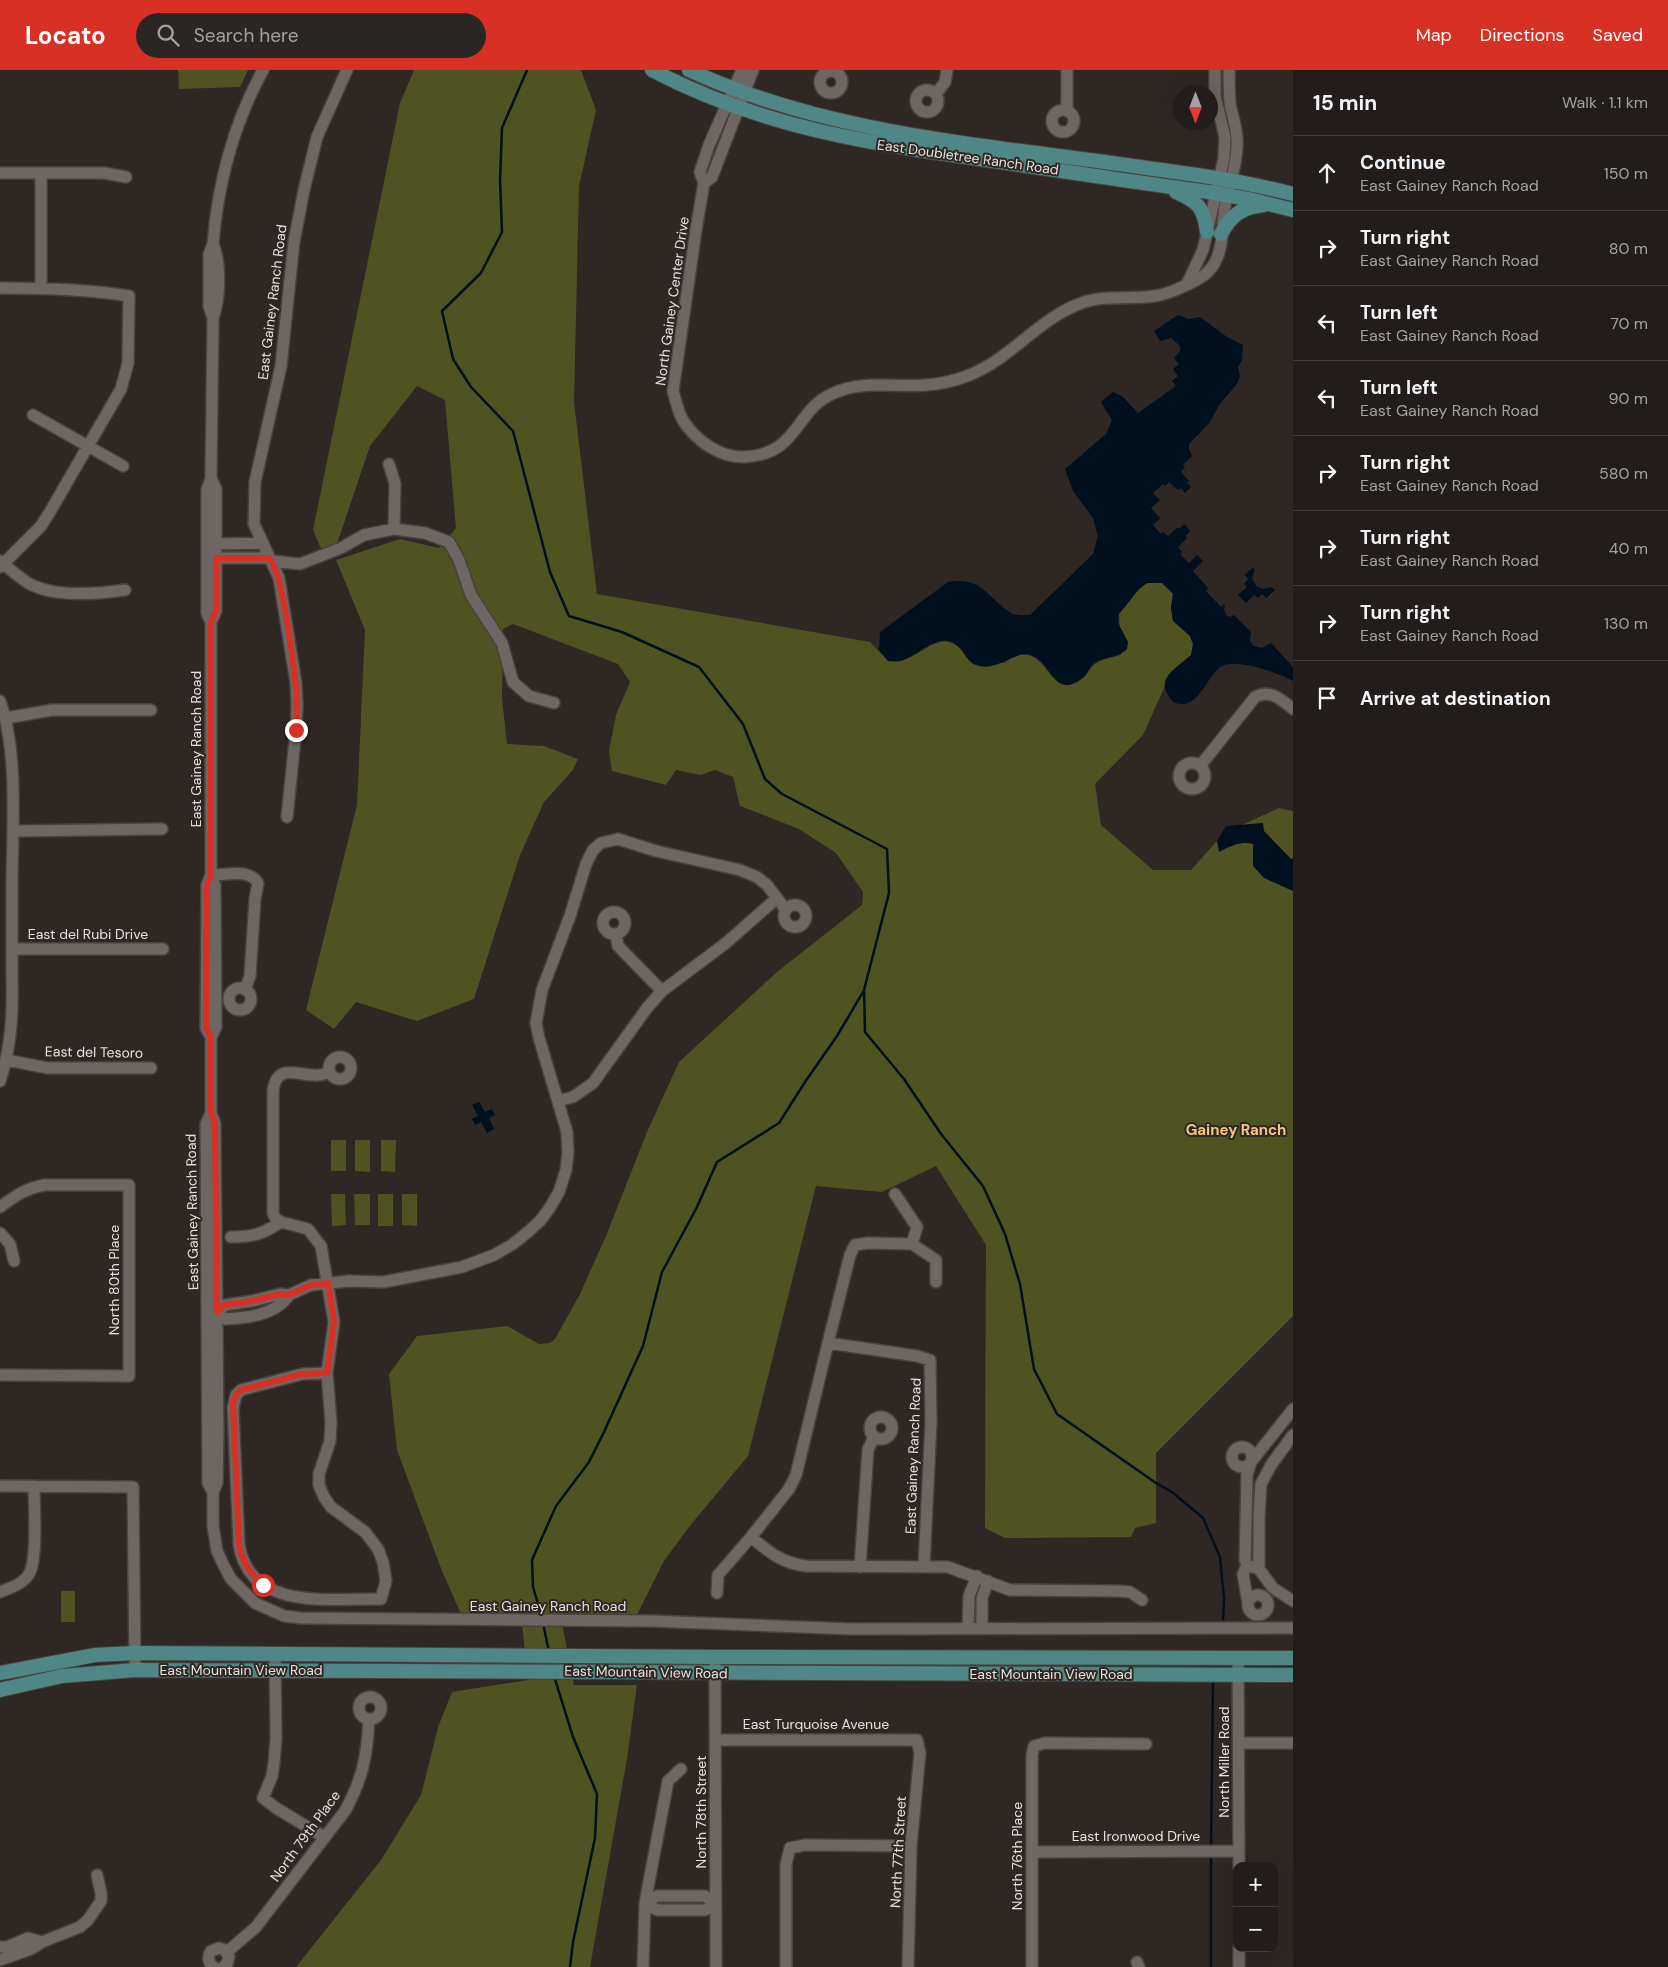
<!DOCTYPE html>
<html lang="en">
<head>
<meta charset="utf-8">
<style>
  body { margin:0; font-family:"DM Sans",sans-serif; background:#2a2624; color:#f1f3f6 }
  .controls { position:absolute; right:15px; bottom:15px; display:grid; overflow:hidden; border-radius:10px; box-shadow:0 5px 20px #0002 }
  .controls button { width:45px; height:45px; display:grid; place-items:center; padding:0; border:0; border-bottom:1px solid #3f3b3a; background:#221d1b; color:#f1f3f6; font:25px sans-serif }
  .compass { position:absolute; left:1173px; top:15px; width:45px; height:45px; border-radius:50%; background:#221d1b; box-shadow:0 5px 20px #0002; rotate:180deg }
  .stop { position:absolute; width:15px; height:15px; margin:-11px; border:4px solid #d93025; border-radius:50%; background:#fff }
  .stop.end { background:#d93025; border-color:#fff; box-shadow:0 1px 5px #0008 }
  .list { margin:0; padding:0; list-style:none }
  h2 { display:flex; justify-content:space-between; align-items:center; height:65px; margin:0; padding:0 20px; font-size:21px }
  h2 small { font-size:16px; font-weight:400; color:#a2a2a3 }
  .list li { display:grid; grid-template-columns:32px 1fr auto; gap:15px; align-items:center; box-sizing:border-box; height:75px; padding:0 20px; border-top:1px solid #3f3b3a }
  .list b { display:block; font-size:19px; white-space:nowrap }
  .list p { margin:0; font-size:16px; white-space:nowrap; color:#a2a2a3 }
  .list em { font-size:16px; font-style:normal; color:#a2a2a3 }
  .icon { flex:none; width:28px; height:28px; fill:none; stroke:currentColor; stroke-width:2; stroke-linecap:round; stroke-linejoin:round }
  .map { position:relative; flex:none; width:1293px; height:1897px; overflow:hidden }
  header { display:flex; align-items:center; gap:30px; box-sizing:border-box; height:70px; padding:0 25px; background:#d93025; color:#fff }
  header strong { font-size:24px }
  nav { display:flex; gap:28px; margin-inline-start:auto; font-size:18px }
  .search { width:350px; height:45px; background:#2a2624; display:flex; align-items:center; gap:12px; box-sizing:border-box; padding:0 18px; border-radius:28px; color:#a2a2a3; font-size:19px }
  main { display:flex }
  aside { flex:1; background:#221d1b }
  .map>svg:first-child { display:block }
  .green { fill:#4e5321 }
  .water { fill:#00101e }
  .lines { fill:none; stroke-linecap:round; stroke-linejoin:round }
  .stream { stroke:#00101e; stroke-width:2.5 }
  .minor-casing { stroke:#48423f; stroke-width:14 }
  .major-casing { stroke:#48423f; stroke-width:16 }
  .minor { stroke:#6d6662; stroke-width:11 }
  .major { stroke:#4e8786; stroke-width:14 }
  .route { stroke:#d93025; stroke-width:6 }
  .labels { text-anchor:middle; stroke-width:4; stroke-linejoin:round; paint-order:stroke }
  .street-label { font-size:14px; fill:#e5e1de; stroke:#2e2724 }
  .neighbourhood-label { font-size:15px; font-weight:bold; fill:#f7c484; stroke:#2e2724 }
</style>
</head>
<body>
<header>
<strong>Locato</strong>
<div class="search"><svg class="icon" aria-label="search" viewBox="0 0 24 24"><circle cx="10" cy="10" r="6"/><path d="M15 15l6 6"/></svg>Search here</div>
<nav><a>Map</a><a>Directions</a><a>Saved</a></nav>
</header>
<main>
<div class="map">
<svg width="1293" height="1897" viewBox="0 0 1293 1897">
  <rect width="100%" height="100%" fill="#2e2724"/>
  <!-- green -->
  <path class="green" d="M178,0h70l-8,17 -61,2z
    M414,0h167l15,40 -17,76 -5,216 23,192 273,48 18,19c5,0 11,1 16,-1 28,-11 41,-36 66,1l34,2c22,-17 34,-6 48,14l34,-2c10,-16 17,-15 35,-20l-2,-41 20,-25 8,-6h15l11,10 -2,15 2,13 17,15 3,8 -2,11 -19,16 -6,8 -2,9 -21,47 -48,49 6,41 52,45h38l33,-37 55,-25 14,3v505l-137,137v70l-21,5 -4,9 -126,1 -20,-10 1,-283 -50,-79 -54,26 -66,-6 -68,270 -59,71 -25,34 -27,54 -77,-2 14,72h63l-10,74 -37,208h-294l85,-107 40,-65 17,-68 14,-35 76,-12 -7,-66h-60l-19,-43 -45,-121 -8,-76 28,-38 90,-10 32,18 11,-1 5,-4 25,-45 26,-58 41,-104 32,-70 98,-90 85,-67 1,-13 -27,-39 -37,-24 -59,-23 -7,-29 -18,-7 -14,5 -25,-5 -10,15 -54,-14 -3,-20 7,-36 14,-33 -12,-18 -105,-40 -10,5 -1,69 5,46 37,2 34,13 -5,11 -29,32 -24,53 -46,144 -57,22 -61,-19 -22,27 -28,-19 51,-205 8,-175 -29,-70 64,-21 39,9 17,-20 -11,-128 -28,-14 -47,60 -33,98 -15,7 -9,-21 87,-427z
    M331,1070h15v31h-15z
    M355,1070h15v32l-15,-1z
    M381,1070h15l-1,32 -14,-1z
    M331,1124h14l1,31 -14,1z
    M354,1124h16v31h-15z
    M378,1124h15v32h-15z
    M402,1124h15v32l-15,-1z
    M61,1521h14v31h-14z"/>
  <!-- water -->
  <path class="water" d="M1178,245l11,4 11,-2 27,20 16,8 -1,15 -4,7 2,9 -3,8 -18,21 -9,17 -21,22v5l3,7 -9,9 2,2 -4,5 8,9 -2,2 4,4 -6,6 -4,-5 -3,2 -9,-8 -4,4 -2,-2 -10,9 7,7 -9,8 9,10 -7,7 8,9 2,-2 5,4 10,-9 1,2 5,-5 6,7 -4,5 1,2 -9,9 4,5 -2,2 9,9 8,-8 6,6 -10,10 15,17 -2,3 15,16 3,-3 1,2 -1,3 2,6 4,2 4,-2 17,17 -1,9 3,5 9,2 9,-5 22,24v14c-14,-8 -56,-23 -71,-15 -16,9 -23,47 -49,36 -20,-24 2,-32 18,-47l2,-11 -3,-8 -17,-15 -2,-13 2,-14 -11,-11h-15l-8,6 -20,25 -1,9 10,19 -1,7c-10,10 -24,7 -34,15 -4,4 -5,9 -9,13 -31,25 -31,-15 -53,-22 -18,-5 -33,18 -55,10 -11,-4 -13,-19 -24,-23 -19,-6 -33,13 -49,18 -4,2 -10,1 -15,1l-9,-11 1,-18 68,-50c35,-6 38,15 63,31 5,3 14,2 19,2l63,-61 5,-18 -5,-18 -20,-27 -8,-22 41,-35 6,-14 -11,-18 12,-10 9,4 16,17 38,-27 -4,-5 6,-5 -5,-7 6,-5 -5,-6 6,-7v-5l-9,-8 -11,3 -6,-10z
    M1253,497l2,3 -3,8 4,8 7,3 8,-2 4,3 -9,8 -4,-4 -4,4 -4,-3 -8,8 -8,-8 9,-8 -3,-3 4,-5 -3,-4z
    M1263,753l1,8 27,28 2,-1v33l-29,-13 -11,-12v-22c-13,-3 -22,2 -34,8l-2,-11 9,-15z
    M479,1032l6,10 7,-3 3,6 -6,3 5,11 -7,4 -6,-11 -6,3 -3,-6 6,-3 -6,-11z"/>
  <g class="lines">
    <!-- stream -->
    <path class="stream" d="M527,0l-25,58 -2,52 2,52 -21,41 -39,38 11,48 18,28 42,44 37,141 19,44 53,16 77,35 44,57 22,55 17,15 105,55 2,44 -25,97 1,42 39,47 37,55 42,52 22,48 15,50 14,85 23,45 99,69 16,9 31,26 17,39 4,42 -1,20
      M542,1547l-9,-30 -1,-27 24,-54 33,-44 15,-30 39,-86 19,-74 35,-65 20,-45 62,-39 26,-41 32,-46 26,-44
      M543,1553l6,29
      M554,1606l19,61 24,57 -2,44 -22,104 -3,25
      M1211,1778l2,-164
      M1211,1784v113"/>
    <!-- minor casing -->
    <g class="minor-casing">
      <path id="minor" d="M742,0l-33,75 -9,27 4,11 -8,47 -23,161c3,10 5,22 11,31 13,19 35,35 59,35 56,-2 51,-46 89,-63 30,-15 62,-6 94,-9 14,-1 28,-4 41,-9 43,-16 70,-56 112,-72 24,-10 50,-4 75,-8 13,-1 23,-7 35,-12 9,-5 17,-8 23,-17 12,-16 10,-42 13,-61 4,-21 13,-44 12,-66 0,-12 -5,-24 -7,-37 -1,-11 -1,-22 -1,-33
        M1067,0v41
        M820 12a11 11 0 1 1 22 0a11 11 0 1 1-22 0Z
        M916 31a11 11 0 1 1 22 0a11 11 0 1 1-22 0Z
        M936,24l9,-12 2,-12
        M1052 51a11 11 0 1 1 22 0a11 11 0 1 1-22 0Z
        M0,103h104l22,4
        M41,103v115
        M704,113l8,-6 41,-107
        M1187,214l16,-34 21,-92 1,-21 -10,-41v-26
        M0,218c43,0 87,1 129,8l-1,67 -7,26 -70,121 -10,16 -41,41
        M213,248l-4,-12v-52l4,-10c5,-62 20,-119 50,-174
        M33,345l90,51
        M389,394l6,20 -1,45
        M210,474l53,-1
        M209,488h60
        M0,491c9,7 18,16 28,22 26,15 69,11 97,7
        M273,491l27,3 41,-16 23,-13 30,-6 31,4 24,9 10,18 12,35 31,48 11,39 16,14 25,7
        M211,552l-4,-9v-123l4,-12 2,-160c7,-19 8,-55 0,-74
        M0,631c19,53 12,131 12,188 0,28 0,56 0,84 1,37 0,72 -12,108
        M6,648l46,-8h99
        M1179 706a13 13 0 1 1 26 0a13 13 0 1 1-26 0Z
        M1200,696l55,-69c15,-8 26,2 38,12
        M287,747l9,-87 1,-24 -1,-23 -17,-105 -25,-54 1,-42 26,-116 13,-124 10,-52 13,-53 30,-67
        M13,761l149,-2
        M211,805l4,10 1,142 -5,10v76l4,11 3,308 -1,51 -4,9v34l4,25 6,13 8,15 24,24 29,13 17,2 350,3 201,8 441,-1
        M211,805c16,0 38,-7 47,8l-3,16 -5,77 -5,14
        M784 846a11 11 0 1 1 22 0a11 11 0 1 1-22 0Z
        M603 853a11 11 0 1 1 22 0a11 11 0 1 1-22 0Z
        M616,864l2,12 44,45
        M12,879h151
        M229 929a11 11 0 1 1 22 0a11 11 0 1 1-22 0Z
        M211,967l-5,-9 1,-143 4,-10v-253l5,-11v-122l-5,-11
        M329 998a11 11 0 1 1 22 0a11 11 0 1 1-22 0Z
        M7,990l40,8h104
        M558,1031l15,-4 20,-14 54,-75 15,-17 64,-48 51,-45
        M211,1043l-5,11 2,359 5,9
        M895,1124l22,33 -5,17 24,16v22
        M0,1137c15,-11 26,-19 45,-22h84v191l-129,-1
        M0,1163l10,11 4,17
        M231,1167c23,0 31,-3 50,-15
        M912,1174l-44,-1 -13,2 -5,10 -22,88 89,13 13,4 1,62 -7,144
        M213,1242h4l8,7c22,-1 51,-4 64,-24
        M217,1242l8,-7 27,-4 28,-7 9,1 22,-10 38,-4 34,1 79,-15 32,-12 19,-11 16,-13 11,-10 9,-12 10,-17 7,-22 2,-17 -1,-21 -28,-94 -3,-15 6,-33 28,-74 16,-52 7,-14 8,-7 17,-4 38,12 84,19 17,7 10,8 19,25
        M327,1303l4,49 -1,19 -11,33v11l5,12 7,10 34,25 13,17 5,13 3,19 -5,18c-50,-1 -132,13 -142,-55l-6,-136 3,-13 5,-5 61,-16 25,-1 7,-51 -13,-76 -13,-17 -27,-7 -6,-4 -2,-5v-122c4,-30 26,-14 46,-16 3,0 8,-2 11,-3
        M870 1358a11 11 0 1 1 22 0a11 11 0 1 1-22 0Z
        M1293,1365l-22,30 -10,19 -2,33v52l14,19 20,13
        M1232 1387a10 10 0 1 1 20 0a10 10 0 1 1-20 0Z
        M0,1416l133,1 2,183
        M751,1467c19,16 31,26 55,29l142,1 62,23 108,1 12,1 12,8
        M1247,1495l-4,9 5,29
        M860,1497l8,-117 6,-14
        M1259,1499l-12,-4 -2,-5 2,-85 4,-13 42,-53
        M0,1522c10,-4 23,-8 29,-18 9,-15 5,-68 5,-88
        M717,1523l1,-18 33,-38 38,-48 7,-14 32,-132
        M1248 1535a10 10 0 1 1 20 0a10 10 0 1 1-20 0Z
        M968,1559l1,-33 8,-20
        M982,1559v-31l6,-17
        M275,1583l1,86 -2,24 -2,13 -9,22 13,10 48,29
        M715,1587l1,310
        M1238,1588l1,208
        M359 1638a11 11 0 1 1 22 0a11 11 0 1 1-22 0Z
        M716,1670h201l3,13 -9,93 -3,121
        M1239,1673h54
        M1033,1782l206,-1
        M657,1826h48l11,9 -11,5h-48l-12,-7z
        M0,1877h7l21,-9 14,4
        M1239,1878v19
        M227,1882l29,-25 89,-116c18,-33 22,-55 24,-92
        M0,1890l31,-11 11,-7 38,-15 8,-7 13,-19v-8l-4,-18
        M1137,1892l2,5
        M214,1897c-6,-4 -7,-10 -3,-16l8,-3 6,2 4,7 -2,7 -4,3
        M643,1897l2,-64 23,-122 13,-12
        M786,1897v-103l4,-16 15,-3 106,1
        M1032,1897v-212l2,-9 11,-3 101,1"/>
    </g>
    <!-- major casing -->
    <g class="major-casing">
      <path id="major" d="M652,0c110,58 221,74 342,91 74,11 147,22 221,32l38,7 40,10
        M689,0c140,65 300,75 451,97 52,7 102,14 153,27
        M1176,122c22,10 28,15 31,40
        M1221,164c10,-19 21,-27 43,-29
        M0,1603l95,-18 40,-2 580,4 578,1
        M0,1620l62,-14 73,-6 1158,5"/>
    </g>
    <!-- minor -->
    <use href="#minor" class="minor"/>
    <!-- major -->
    <use href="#major" class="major"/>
  </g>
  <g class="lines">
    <!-- route -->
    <path class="route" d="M263,1515c-13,-12 -21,-23 -24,-41l-6,-142 3,-7 5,-5 61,-16 25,-1 7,-51 -6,-39 -17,2 -23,10 -8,-1 -28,7 -28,4 -7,7 -2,-188 -4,-12v-75l-5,-9 1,-143 4,-9v-254l5,-11v-53h53c14,12 28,126 28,148 0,8 -1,16 -1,24"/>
  </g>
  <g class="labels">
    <!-- street labels -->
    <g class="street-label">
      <text transform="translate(968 87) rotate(8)" y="5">East Doubletree Ranch Road</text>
      <text transform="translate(672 231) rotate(-82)" y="5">North Gainey Center Drive</text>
      <text transform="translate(272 232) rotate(-83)" y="5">East Gainey Ranch Road</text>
      <text transform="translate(196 679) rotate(-90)" y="5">East Gainey Ranch Road</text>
      <text x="88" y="869">East del Rubi Drive</text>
      <text transform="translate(94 982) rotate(1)" y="5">East del Tesoro</text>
      <text transform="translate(192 1142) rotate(-91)" y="5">East Gainey Ranch Road</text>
      <text transform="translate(114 1210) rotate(-90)" y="5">North 80th Place</text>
      <text transform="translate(913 1386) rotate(-88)" y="5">East Gainey Ranch Road</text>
      <text x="548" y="1541">East Gainey Ranch Road</text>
      <text x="241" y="1605">East Mountain View Road</text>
      <text transform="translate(646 1602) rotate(1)" y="5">East Mountain View Road</text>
      <text x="1051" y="1609">East Mountain View Road</text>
      <text x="816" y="1659">East Turquoise Avenue</text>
      <text transform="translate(1224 1692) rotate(-90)" y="5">North Miller Road</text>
      <text transform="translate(701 1742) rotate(-90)" y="5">North 78th Street</text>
      <text transform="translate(305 1766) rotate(-54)" y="5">North 79th Place</text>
      <text x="1136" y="1771">East Ironwood Drive</text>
      <text transform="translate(898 1782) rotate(-87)" y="5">North 77th Street</text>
      <text transform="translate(1017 1786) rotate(-90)" y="5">North 76th Place</text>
    </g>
    <!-- neighbourhood labels -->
    <g class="neighbourhood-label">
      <text x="1236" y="1065">Gainey Ranch</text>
    </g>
  </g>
</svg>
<div class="controls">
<button>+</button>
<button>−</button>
</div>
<svg class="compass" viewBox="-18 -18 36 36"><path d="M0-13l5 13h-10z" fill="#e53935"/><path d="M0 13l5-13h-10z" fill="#a2a2a3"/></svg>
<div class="stop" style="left:263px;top:1515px"></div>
<div class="stop end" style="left:296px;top:660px"></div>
</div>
<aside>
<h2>15 min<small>Walk · 1.1 km</small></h2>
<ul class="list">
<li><svg class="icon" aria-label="ahead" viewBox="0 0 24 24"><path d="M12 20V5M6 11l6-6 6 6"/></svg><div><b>Continue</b><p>East Gainey Ranch Road</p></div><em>150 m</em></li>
<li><svg class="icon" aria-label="right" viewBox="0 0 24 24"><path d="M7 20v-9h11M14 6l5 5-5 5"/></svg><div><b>Turn right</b><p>East Gainey Ranch Road</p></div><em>80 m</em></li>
<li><svg class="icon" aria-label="left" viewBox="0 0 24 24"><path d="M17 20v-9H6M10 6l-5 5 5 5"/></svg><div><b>Turn left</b><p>East Gainey Ranch Road</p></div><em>70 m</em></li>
<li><svg class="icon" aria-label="left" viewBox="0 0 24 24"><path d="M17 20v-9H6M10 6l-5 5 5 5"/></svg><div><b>Turn left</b><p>East Gainey Ranch Road</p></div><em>90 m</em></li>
<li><svg class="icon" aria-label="right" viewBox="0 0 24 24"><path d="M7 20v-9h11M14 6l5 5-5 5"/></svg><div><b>Turn right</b><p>East Gainey Ranch Road</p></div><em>580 m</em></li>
<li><svg class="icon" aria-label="right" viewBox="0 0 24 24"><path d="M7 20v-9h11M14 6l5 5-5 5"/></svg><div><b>Turn right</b><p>East Gainey Ranch Road</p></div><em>40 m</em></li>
<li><svg class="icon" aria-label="right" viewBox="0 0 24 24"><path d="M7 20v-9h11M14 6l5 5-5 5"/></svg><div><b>Turn right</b><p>East Gainey Ranch Road</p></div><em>130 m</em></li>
<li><svg class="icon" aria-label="arrive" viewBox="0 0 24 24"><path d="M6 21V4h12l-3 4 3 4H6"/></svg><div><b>Arrive at destination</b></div></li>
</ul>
</aside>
</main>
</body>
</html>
